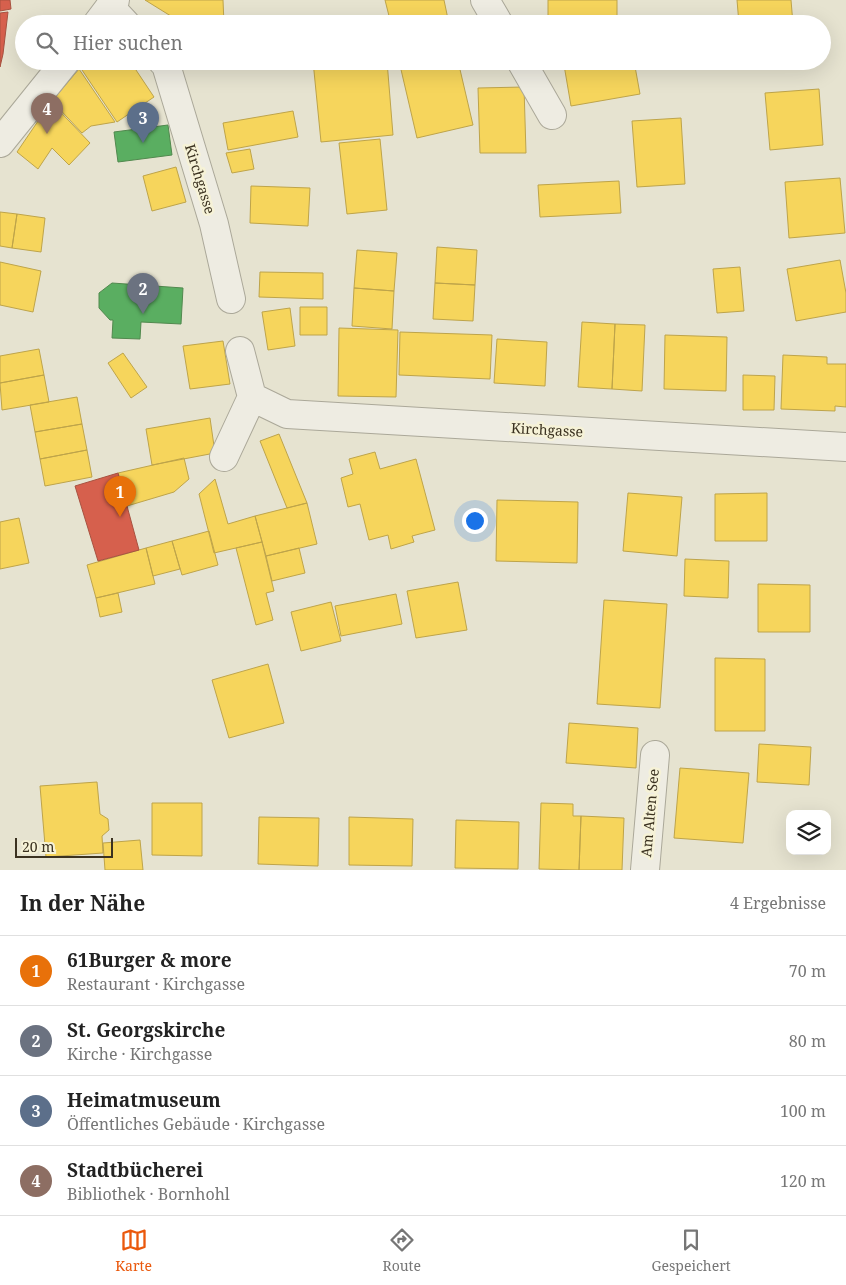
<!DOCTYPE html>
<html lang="de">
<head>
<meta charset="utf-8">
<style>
  body { margin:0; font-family:"Noto Serif",serif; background:#f6f6f6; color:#222 }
  .controls { position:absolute; right:15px; bottom:15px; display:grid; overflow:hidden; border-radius:10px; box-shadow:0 5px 20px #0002 }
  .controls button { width:45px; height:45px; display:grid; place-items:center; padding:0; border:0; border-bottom:1px solid #e0e0e0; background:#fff; color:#222; font:25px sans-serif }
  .scale { position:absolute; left:15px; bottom:12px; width:98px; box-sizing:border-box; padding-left:5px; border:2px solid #3b3220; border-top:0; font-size:14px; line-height:18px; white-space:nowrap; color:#3b3220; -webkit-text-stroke:4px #f6f2d7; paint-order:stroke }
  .you { position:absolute; left:474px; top:520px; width:18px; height:18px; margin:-12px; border:4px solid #fff; border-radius:50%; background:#1a73e8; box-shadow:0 0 0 8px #1a73e833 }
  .badge { display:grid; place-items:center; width:32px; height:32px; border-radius:50%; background:#ea580c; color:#fff; font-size:16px; font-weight:700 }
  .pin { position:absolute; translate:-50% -41px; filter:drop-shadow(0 1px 2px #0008) }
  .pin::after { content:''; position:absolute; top:26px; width:18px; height:15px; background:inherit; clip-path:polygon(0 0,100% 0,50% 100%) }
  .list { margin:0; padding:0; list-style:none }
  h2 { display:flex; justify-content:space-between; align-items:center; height:65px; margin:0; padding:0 20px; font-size:21px }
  h2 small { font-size:16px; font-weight:400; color:#767676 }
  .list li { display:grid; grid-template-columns:32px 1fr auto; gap:15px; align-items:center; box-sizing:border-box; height:70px; padding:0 20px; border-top:1px solid #e0e0e0 }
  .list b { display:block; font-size:19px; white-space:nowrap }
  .list p { margin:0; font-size:16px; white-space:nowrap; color:#767676 }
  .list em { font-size:16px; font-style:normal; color:#767676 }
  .icon { flex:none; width:28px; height:28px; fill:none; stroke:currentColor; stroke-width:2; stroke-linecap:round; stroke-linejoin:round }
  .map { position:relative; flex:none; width:846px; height:870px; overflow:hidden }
  .search { position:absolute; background:#fff; box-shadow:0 5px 20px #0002; left:15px; right:15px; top:15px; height:55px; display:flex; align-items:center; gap:12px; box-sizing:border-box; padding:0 18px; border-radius:28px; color:#767676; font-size:19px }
  .sheet { height:345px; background:#fff }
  nav { display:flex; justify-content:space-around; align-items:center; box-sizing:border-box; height:70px; border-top:1px solid #e0e0e0; background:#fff; font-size:14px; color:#767676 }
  nav a { display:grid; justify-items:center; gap:2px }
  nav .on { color:#ea580c }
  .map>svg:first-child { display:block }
  .homes { fill:#f6d55c; stroke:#bea44a }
  .shops { fill:#d6604d; stroke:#a85240 }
  .public { fill:#5aae61; stroke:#51894e }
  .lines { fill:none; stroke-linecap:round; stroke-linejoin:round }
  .pedestrian-casing { stroke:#aba899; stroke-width:30 }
  .minor-casing { stroke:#aba899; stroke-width:30 }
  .pedestrian { stroke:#eeece2; stroke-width:28 }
  .minor { stroke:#eeece2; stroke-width:28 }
  .labels { text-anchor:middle; stroke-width:5; stroke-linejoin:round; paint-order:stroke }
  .street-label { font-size:14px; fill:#3b3220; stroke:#f6f2d7 }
</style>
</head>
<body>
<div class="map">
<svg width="846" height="870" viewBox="0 0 846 870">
  <rect width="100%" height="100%" fill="#e6e3d0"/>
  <!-- homes -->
  <path class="homes" d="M145,0h78l1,24h-49l-1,-6z
    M385,0h59l5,24h-58z
    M548,0h69v24h-69z
    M737,0h54l2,24h-54z
    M88,61h42l24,36 -37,25 -37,-55z
    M313,61h74l6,74 -72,7z
    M399,61h59l15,64 -56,13z
    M585,61h49l6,33 -69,12 -7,-41z
    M79,69l36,53 -24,4 -9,7 -30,-32z
    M524,87l2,66h-46l-2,-65z
    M819,89l4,56 -53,5 -5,-57z
    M51,102l39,41 -21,22 -17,-17 -14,21 -21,-17z
    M293,111l5,26 -70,13 -5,-27z
    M681,118l4,66 -48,3 -5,-66z
    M380,139l7,71 -40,4 -8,-71z
    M250,149l4,20 -22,4 -6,-20z
    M176,167l10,35 -34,9 -9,-35z
    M840,178l5,55 -56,5 -4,-56z
    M619,181l2,32 -81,4 -2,-32z
    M251,186l59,2 -2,38 -58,-3z
    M0,212l17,2 -5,34 -12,-2z
    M17,214l28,4 -4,34 -29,-4z
    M437,247l40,3 -2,35 -40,-2z
    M357,250l40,3 -3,38 -40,-3z
    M840,260l6,33v19l-50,9 -9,-52z
    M0,262l41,9 -8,41 -33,-7z
    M740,267l4,44 -27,2 -4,-44z
    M260,272l63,1v26l-64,-2z
    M435,283l40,2 -2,36 -40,-2z
    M354,288l40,3 -2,38 -40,-3z
    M300,307h27v28h-27z
    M290,308l5,38 -27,4 -6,-38z
    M582,322l33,2 -3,65 -34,-2z
    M615,324l30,1 -3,66 -30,-2z
    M339,328l59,2 -2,67 -58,-1z
    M400,332l92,3 -2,44 -91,-4z
    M665,335l62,2 -1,54 -62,-2z
    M497,339l50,3 -2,44 -51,-3z
    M223,341l7,43 -40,5 -7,-43z
    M39,349l5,26 -44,8v-27z
    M123,353l24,34 -16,11 -23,-35z
    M783,355l44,2v7h19v43l-11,-1v5l-54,-2z
    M44,375l5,27 -47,8 -2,-27z
    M743,375l32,1 -1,34h-31z
    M77,397l5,27 -47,8 -5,-27z
    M210,418l5,35 -63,12 -6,-36z
    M82,424l5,26 -47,9 -5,-27z
    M279,434l28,69 -20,5 -27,-67z
    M87,450l5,27 -47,9 -5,-27z
    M375,452l5,17 36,-10 19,71 -23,6 2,6 -23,7 -3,-14 -19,5 -9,-36 -12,3 -7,-29 12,-4 -4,-15z
    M184,458l5,21 -15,13 -47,14 -9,-33z
    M215,479l13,45 27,-8 7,26 -48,11 -15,-59z
    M628,493l54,4 -5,59 -54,-5z
    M767,493v48h-52v-47z
    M497,500l81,2 -1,61 -81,-2z
    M307,503l10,41 -51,12 -11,-40z
    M19,518l10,45 -29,6v-47z
    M209,531l9,34 -36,10 -10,-34z
    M172,541l8,28 -27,7 -7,-28z
    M262,542l12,49 -8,2 7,27 -17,5 -20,-77z
    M146,548l9,36 -59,14 -9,-33z
    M299,548l6,25 -33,8 -6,-25z
    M685,559l44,2 -1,37 -44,-2z
    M458,582l9,48 -51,8 -9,-47z
    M758,584l52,1v47h-52z
    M118,593l4,19 -22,5 -4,-19z
    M396,594l6,30 -61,12 -6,-30z
    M604,600l63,4 -7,104 -63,-4z
    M331,602l10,39 -40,10 -10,-39z
    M715,658l50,1v72h-50z
    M268,664l16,59 -55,15 -17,-58z
    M569,723l69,5 -2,40 -70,-5z
    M759,744l52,3 -2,38 -52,-3z
    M680,768l69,5 -6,70 -69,-5z
    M97,782l3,32 8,5 1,11 -7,6 1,17 -57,4 -6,-71z
    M152,803h50v53l-50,-1z
    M541,803l32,1v12h8l-2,54 -40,-1z
    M581,816l43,2 -2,52h-43z
    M259,817l60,1 -1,48 -60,-2z
    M349,817l64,2 -1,47 -63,-1z
    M456,820l63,2 -1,47 -63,-1z
    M140,840l3,30h-38l-2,-27z"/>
  <!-- shops -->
  <path class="shops" d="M0,0h10l1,9 -11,2z
    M8,12l-5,42 -3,13v-54z
    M118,473l21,77 -41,11 -23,-75z"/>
  <!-- public -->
  <path class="public" d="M168,125l4,30 -54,7 -4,-30z
    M112,283l71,5 -2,36 -40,-2 -1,17 -28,-1 1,-18h-3l-11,-12v-15z"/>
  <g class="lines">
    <!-- pedestrian casing -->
    <g class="pedestrian-casing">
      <path id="pedestrian" d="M110,7l16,17
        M162,61l4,4 48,159 17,75"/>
    </g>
    <!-- minor casing -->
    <g class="minor-casing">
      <path id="minor" d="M485,0l14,24
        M97,24l18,-24
        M521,61l31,54
        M0,143l66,-82
        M240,351l12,46 35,17 559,33
        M224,457l28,-60
        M645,870l10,-115"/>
    </g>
    <!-- pedestrian -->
    <use href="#pedestrian" class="pedestrian"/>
    <!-- minor -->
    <use href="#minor" class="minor"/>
  </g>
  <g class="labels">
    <!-- street labels -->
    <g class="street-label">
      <text transform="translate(200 179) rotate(73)" y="5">Kirchgasse</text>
      <text transform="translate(547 430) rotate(3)" y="5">Kirchgasse</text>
      <text transform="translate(650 813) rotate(-85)" y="5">Am Alten See</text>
    </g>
  </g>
</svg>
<div class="controls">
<button><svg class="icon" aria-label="layers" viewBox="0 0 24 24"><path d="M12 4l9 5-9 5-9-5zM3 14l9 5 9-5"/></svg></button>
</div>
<div class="scale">20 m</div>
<div class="you"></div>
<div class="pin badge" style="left:120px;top:517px;background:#e8710a">1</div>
<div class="pin badge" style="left:143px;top:314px;background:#6b7280">2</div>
<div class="pin badge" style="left:143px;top:143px;background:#5c6f8a">3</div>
<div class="pin badge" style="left:47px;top:134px;background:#8d6e63">4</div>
<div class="search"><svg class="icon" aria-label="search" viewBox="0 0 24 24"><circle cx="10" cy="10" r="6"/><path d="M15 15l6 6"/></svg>Hier suchen</div>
</div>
<section class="sheet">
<h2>In der Nähe<small>4 Ergebnisse</small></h2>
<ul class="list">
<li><span class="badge" style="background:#e8710a">1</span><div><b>61Burger &amp; more</b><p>Restaurant · Kirchgasse</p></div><em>70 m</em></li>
<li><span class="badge" style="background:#6b7280">2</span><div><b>St. Georgskirche</b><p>Kirche · Kirchgasse</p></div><em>80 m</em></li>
<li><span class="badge" style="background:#5c6f8a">3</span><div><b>Heimatmuseum</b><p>Öffentliches Gebäude · Kirchgasse</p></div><em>100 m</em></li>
<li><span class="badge" style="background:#8d6e63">4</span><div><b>Stadtbücherei</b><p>Bibliothek · Bornhohl</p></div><em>120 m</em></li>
</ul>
</section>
<nav>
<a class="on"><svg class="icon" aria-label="map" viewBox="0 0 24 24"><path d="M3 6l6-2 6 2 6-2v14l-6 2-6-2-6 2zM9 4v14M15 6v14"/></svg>Karte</a>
<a><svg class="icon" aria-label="directions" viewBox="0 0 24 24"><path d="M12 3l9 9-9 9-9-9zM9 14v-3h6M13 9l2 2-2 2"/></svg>Route</a>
<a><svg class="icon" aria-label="saved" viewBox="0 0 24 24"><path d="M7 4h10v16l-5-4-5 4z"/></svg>Gespeichert</a>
</nav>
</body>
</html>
